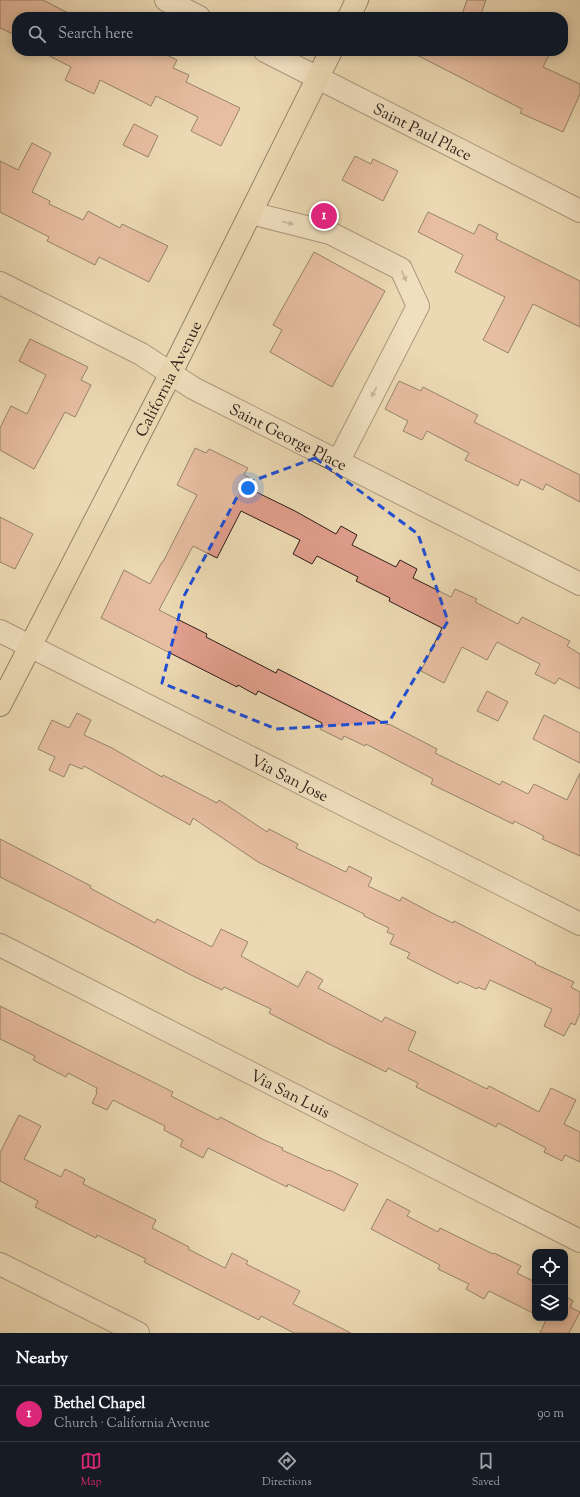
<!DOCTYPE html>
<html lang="en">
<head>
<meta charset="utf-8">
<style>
  body { margin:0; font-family:"Sorts Mill Goudy",serif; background:#20242c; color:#f1f3f6 }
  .controls { position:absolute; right:12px; bottom:12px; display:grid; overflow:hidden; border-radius:8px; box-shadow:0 2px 10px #0003 }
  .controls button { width:36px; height:36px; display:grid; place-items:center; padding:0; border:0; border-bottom:1px solid #363941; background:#171b24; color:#f1f3f6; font:20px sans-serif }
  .you { position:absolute; left:248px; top:488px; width:14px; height:14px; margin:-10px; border:3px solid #fff; border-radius:50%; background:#1a73e8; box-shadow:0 0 0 6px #1a73e833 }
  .badge { display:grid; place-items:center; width:26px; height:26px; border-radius:50%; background:#db2777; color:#fff; font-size:13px; font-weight:700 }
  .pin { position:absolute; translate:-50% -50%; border:2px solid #fff; box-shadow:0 1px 4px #0006 }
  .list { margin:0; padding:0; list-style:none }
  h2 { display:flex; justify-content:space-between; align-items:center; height:52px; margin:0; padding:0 16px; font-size:17px }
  h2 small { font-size:13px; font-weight:400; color:#9ea1a6 }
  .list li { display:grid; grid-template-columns:26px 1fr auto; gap:12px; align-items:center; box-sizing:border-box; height:56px; padding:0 16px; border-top:1px solid #363941 }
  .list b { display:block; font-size:15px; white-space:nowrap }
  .list p { margin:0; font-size:13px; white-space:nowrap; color:#9ea1a6 }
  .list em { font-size:13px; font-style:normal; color:#9ea1a6 }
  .icon { flex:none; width:22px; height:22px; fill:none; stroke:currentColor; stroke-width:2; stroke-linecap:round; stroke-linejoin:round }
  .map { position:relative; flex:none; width:580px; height:1333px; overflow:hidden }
  .search { position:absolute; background:#171b24; box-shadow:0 2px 10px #0003; left:12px; right:12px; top:12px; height:44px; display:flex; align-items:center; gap:10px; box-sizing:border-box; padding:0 14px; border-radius:16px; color:#9ea1a6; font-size:15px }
  .sheet { height:108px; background:#171b24 }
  nav { display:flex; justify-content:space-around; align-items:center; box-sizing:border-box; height:56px; border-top:1px solid #363941; background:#171b24; font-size:11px; color:#9ea1a6 }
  nav a { display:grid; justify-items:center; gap:2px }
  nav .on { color:#db2777 }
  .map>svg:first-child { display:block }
  .building { fill:#e09e8c; stroke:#2c1e18 }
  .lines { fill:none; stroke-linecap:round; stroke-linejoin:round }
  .minor-casing { stroke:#5c4d3f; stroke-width:24 }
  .major-casing { stroke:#2c1e18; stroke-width:24 }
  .minor { stroke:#f3e6ce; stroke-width:22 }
  .major { stroke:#ecd9b3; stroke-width:22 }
  .oneway { fill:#998c7c }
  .marked { fill:none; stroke:#1d4ed8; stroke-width:3; stroke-dasharray:8 5; stroke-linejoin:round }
  .labels { text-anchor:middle; stroke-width:3; stroke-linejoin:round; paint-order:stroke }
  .street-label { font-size:16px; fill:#2c1e18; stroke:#f3e6ce }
</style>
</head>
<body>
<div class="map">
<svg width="580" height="1333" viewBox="0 0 580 1333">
  <rect width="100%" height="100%" fill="#ecd9b3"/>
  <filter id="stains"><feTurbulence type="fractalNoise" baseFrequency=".005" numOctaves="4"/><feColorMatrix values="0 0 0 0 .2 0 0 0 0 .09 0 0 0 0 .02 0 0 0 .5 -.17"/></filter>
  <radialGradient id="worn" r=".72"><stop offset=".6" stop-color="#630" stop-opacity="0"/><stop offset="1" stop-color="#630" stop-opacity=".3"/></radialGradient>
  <!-- building -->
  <path class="building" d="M0,0h43l33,17h-59v10l-4,7 -13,-6z
    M467,0h19l-6,17h-19z
    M40,51h118l19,9 -4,8 16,7 -3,7 54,26 -19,38 -30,-15 7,-14 -42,-21 -5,10 -51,-26 -6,14 -29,-14 6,-13z
    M409,51h142l-8,16 37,17v10l-17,38 -43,-19 2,-4z
    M134,124l24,12 -10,21 -25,-12z
    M32,143l19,10 -19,39 18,9 -1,3 34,16 5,-9 32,17 2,-4 46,22 -19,36 -50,-25 -4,8 -48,-24 2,-4 -49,-25v-51l18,9z
    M355,156l16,8 2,-5 25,12 -15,30 -41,-21z
    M428,212l46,22 5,-10 19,10 -2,5 84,42v46l-47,-23 -25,49 -25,-13 22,-43 -50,-25 8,-17 -45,-23z
    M314,252l71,39 -53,96 -62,-35 12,-22 -9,-5z
    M30,339l58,28 -7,13 10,5 -16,32 -10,-5 -31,57 -34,-19v-22l11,-22 16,8 19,-39 -27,-14z
    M399,381l22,10 2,-4 55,28 -4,7 106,53v27l-34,-18 -3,6 -22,-11 -3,7 -53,-26 4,-7 -42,-22 -5,9 -19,-9 5,-10 -23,-12z
    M195,448l11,5 3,-4 39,19 -4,7 6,3 -4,9 49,24 41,23 5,-8 16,9 -5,10 44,22 4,-7 17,9 -4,9 38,19 4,-8 22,10 -2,3 43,22 4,-7 48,24 -3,5 13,8v35l-21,-11 -4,6 -20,-10 5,-10 -43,-22 -10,18 -25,-13 -18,36 -23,-12 21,-43 -53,-27 1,-3 -34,-17 2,-4 -41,-21 -5,8 -19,-10 7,-14 -59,-29 -24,47 -24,-12 -34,64 48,24 -1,3 70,36 2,-4 110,56 1,-1 48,25 -2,4 65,32 2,-4 26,13 6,-10 33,16 13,-27v83l-38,-17 2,-3 -30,-15 -1,3 -82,-40 2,-5 -67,-35 -1,2 -21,-10 -2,4 -22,-11 2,-6 -64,-32 -2,4 -18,-10 -1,2 -136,-69 23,-48 26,14 12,-22h1l34,-67 -20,-10z
    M0,517l33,17 -18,35 -15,-7z
    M487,691l21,11 -10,19 -21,-10z
    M77,713l14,7 -7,15 28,13 50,29 1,-2 54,28 2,-3 48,32 2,-3 29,15 -2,4 50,24 3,-6 23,12 -4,8 32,15 2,-4 32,17 19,9 1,-2 82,42 -1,1 39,18 -3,5 9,5v21l-5,12 -4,-2 -7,13 -20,-10 8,-17 -62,-29 -5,10 -7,-3 -1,2 -18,-8 -1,3 -51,-26 3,-5 -20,-9 4,-9 -7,-3 2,-4 -25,-12v-2l-106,-52 -65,-44 -3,7 -106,-59 -2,3 -12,-5 -6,13 -15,-7 6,-13 -17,-8 14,-29 17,8z
    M544,715l36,18v30l-47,-24z
    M0,839l91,47 -1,2 65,35 2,-4 55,28 9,-18 27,13 -7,14 57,31 9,-16 16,9 -5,8 64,34 3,-5 31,15 -8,18 79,39 2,-3 50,26 12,-24 25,12 -12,24 16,8v30l-15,-7 -3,6 -18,-9 2,-4 -48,-25 -2,4 -80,-40 2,-4 -30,-15 -2,4 -59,-29 -58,-30 2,-4 -47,-22 -2,3 -33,-16 -113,-59 -76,-38z
    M0,1006l173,86 -2,4 47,24 2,-3 44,23 19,8 -1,2 46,21 1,-1 29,14 -14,27 -56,-27 -1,3 -79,-39 -5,10 -23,-12 3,-6 -19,-10 1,-4 -52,-26 -6,10 -15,-7 5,-10 -1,-1 1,-4 -29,-15 -2,4 -33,-17 2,-4 -35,-17z
    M19,1115l22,11 -17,33 37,18 4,-8 20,10 -2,5 73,36 -4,8 37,19 -1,2 37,19 7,-15 16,8 -2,3 54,27 -7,13 58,29h-57l-33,-17 -2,4 -115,-58 2,-3 -49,-24 -1,3 -61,-31 3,-6 -38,-20v-28z
    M387,1199l23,12 -3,5 31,16 2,-4 53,26 1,-1 27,13 -4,7 18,9v32l-46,-23 -5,8 -18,-10 3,-5 -31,-15 2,-4 -69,-36z
    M565,1296l8,5 -3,6 10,5 -11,21h-29l6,-13 -3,-2h22z"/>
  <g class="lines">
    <!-- minor casing -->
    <g class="minor-casing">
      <g id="minor">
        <path d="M166,0l33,17"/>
        <path id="s1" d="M265,51l315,160"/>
        <path d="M251,213l79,20 71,36 17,37 -80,156"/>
        <path id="s2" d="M0,283l141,71 52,34 387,196"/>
        <path id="s3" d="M0,631l580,293"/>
        <path id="s4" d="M0,945l580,296"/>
        <path d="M0,1264l138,69"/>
      </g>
    </g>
    <!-- major casing -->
    <g class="major-casing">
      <g id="major">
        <path d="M349,17l8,-17"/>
        <path id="s5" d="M0,705l171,-332 160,-322"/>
      </g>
    </g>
    <!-- minor -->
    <use href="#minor" class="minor"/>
    <!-- major -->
    <use href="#major" class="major"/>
  </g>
  <!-- one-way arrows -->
  <defs><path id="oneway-solid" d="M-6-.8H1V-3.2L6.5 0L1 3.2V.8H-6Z"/></defs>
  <g class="oneway">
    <use href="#oneway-solid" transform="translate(288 223) rotate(14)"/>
    <use href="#oneway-solid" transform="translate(404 276) rotate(65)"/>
    <use href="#oneway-solid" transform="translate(374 392) rotate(117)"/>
  </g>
  <!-- marked area -->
  <path d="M0 0H580V1333H0ZM315,458l103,76 30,87 -59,101 -113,7 -114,-46 22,-87 60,-112z" fill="#ecd9b3" fill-opacity=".55" fill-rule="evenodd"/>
  <path class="marked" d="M315,458l103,76 30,87 -59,101 -113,7 -114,-46 22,-87 60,-112z"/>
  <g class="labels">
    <!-- street labels -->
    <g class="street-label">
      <text dy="6" stroke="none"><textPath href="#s1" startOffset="177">Saint Paul Place</textPath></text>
      <text dy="6" stroke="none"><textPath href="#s5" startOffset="367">California Avenue</textPath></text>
      <text dy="6" stroke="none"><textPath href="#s2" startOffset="327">Saint George Place</textPath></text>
      <text dy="6" stroke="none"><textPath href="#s3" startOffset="325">Via San Jose</textPath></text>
      <text dy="6" stroke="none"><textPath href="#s4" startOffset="326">Via San Luis</textPath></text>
    </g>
  </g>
  <rect width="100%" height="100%" filter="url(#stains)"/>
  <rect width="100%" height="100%" fill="url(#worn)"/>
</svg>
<div class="controls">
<button><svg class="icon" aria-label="locate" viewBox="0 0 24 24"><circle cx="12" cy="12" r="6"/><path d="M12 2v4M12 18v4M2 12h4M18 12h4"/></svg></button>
<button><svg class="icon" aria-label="layers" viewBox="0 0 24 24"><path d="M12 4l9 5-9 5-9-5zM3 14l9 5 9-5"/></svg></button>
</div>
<div class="you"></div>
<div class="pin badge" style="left:324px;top:216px">1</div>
<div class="search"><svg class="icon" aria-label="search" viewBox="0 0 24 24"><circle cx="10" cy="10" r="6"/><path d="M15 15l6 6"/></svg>Search here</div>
</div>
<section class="sheet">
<h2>Nearby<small></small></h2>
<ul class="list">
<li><span class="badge">1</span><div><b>Bethel Chapel</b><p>Church · California Avenue</p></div><em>90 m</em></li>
</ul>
</section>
<nav>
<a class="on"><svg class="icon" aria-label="map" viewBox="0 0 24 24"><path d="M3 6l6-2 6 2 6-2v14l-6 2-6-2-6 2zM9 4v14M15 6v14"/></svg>Map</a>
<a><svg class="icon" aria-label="directions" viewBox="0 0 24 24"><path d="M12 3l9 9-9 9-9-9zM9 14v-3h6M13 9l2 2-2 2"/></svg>Directions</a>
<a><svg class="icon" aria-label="saved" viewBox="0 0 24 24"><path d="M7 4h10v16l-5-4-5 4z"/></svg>Saved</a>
</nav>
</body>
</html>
